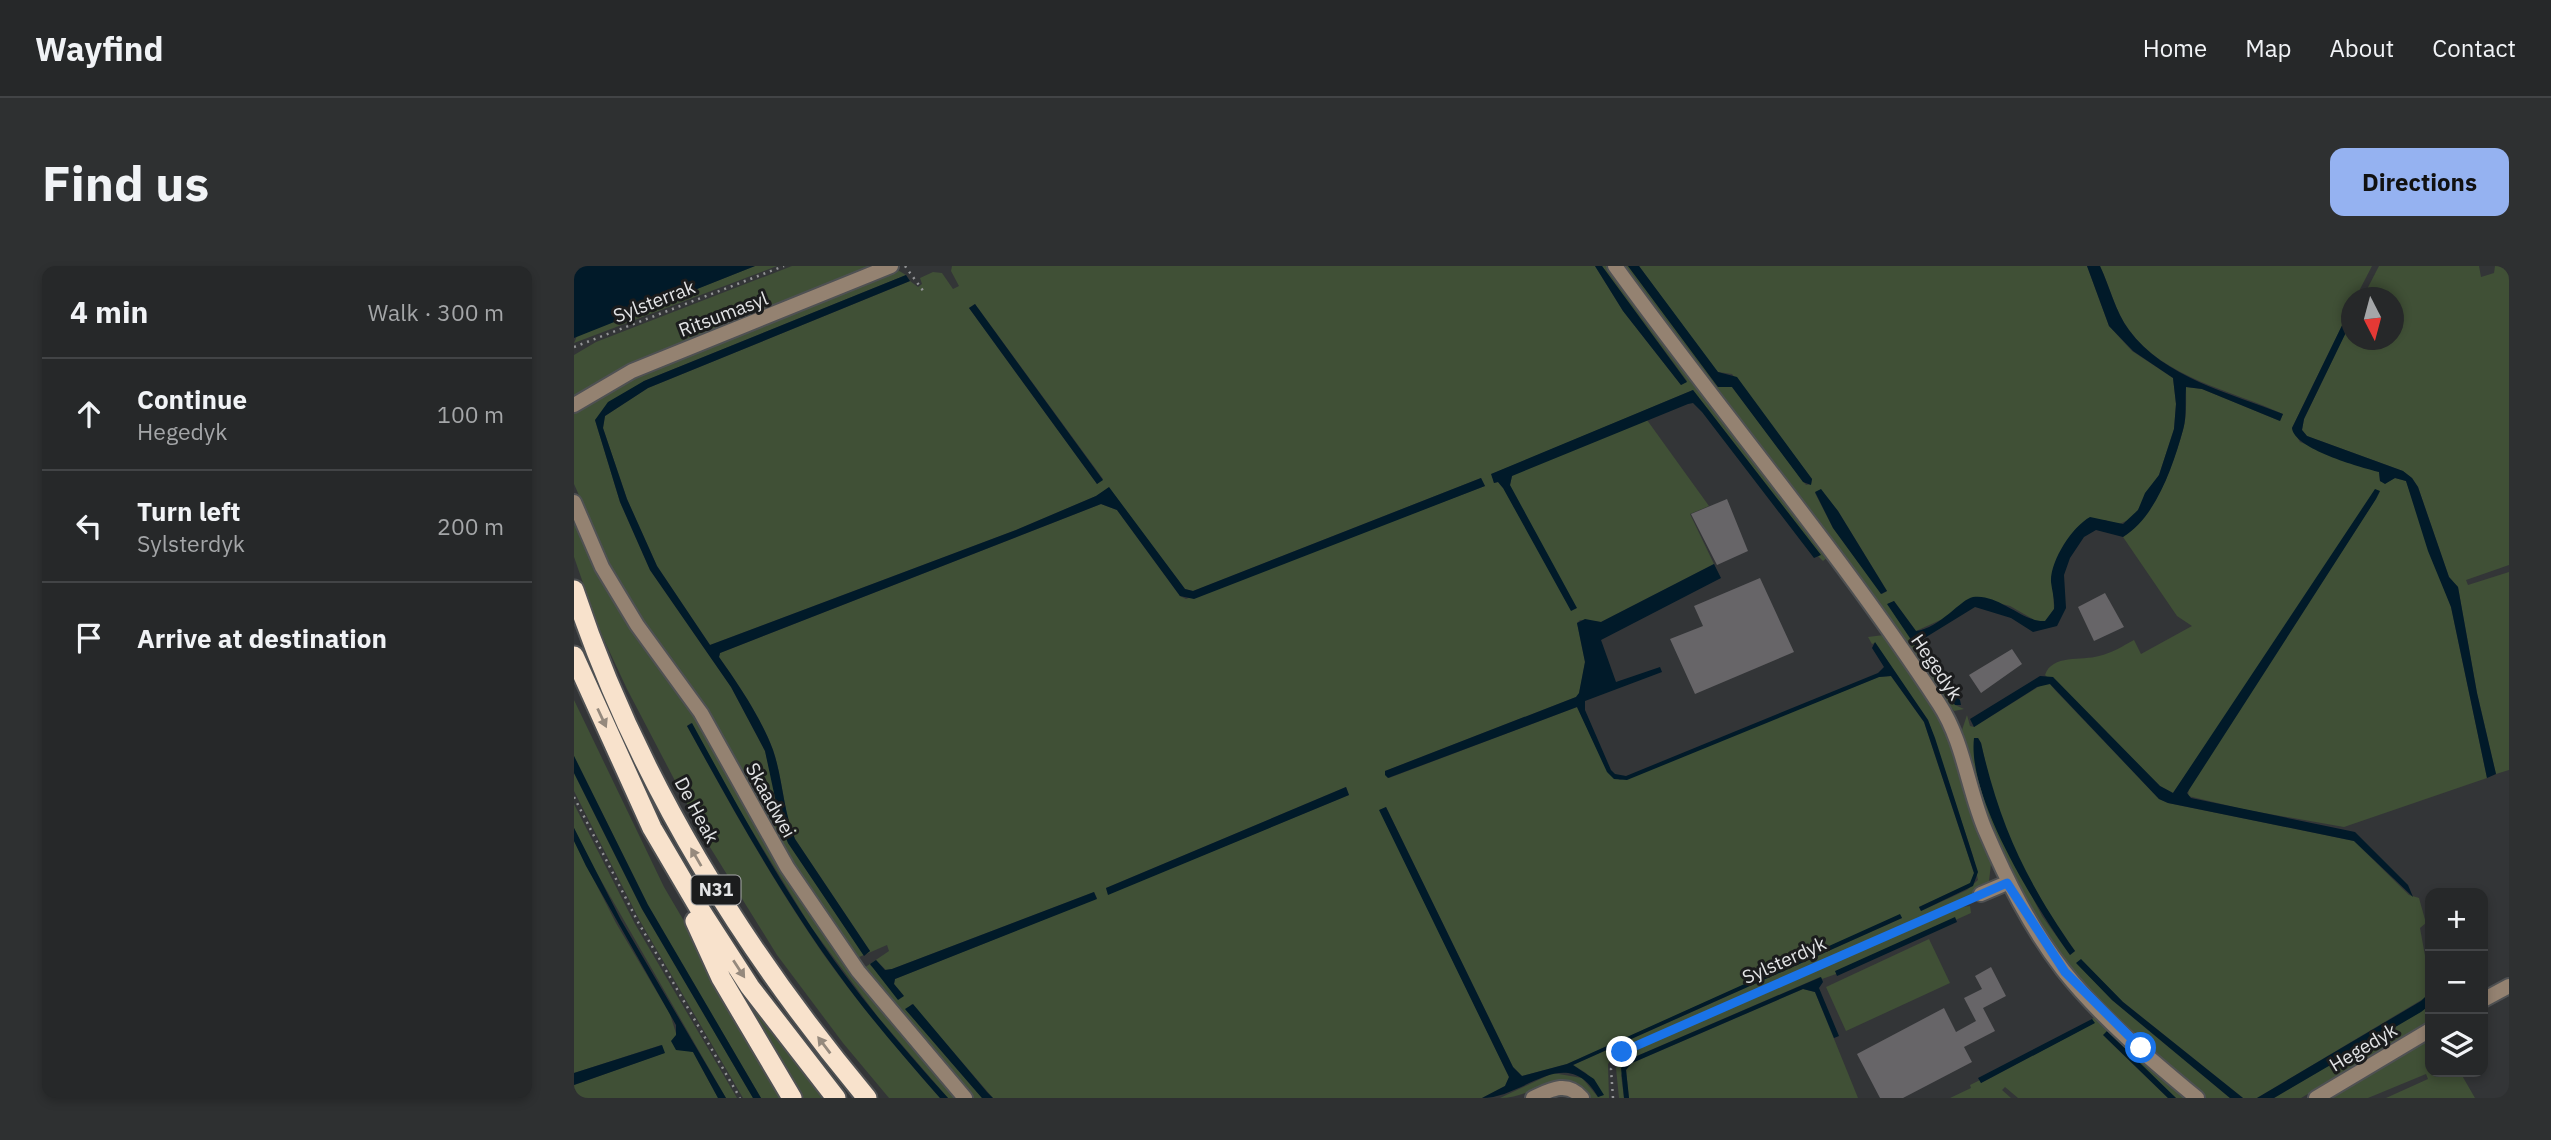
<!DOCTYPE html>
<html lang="en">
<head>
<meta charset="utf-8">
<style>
  body { margin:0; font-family:"IBM Plex Sans",sans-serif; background:#2e3031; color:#f1f3f6 }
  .controls { position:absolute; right:21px; bottom:21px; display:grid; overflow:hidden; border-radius:14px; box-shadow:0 4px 10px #0003 }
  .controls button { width:63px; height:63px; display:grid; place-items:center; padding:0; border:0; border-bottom:2px solid #424446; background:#262829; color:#f1f3f6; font:35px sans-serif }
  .compass { position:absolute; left:1767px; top:21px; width:63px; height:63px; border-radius:50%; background:#262829; box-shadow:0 4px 10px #0003; rotate:174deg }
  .stop { position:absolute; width:21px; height:21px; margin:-16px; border:5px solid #1a73e8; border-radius:50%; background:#fff }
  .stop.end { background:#1a73e8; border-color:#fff; box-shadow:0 2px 7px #0008 }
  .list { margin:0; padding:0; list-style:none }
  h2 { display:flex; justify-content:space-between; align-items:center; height:91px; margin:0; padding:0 28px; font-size:30px }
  h2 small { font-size:23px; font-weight:400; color:#a4a6a8 }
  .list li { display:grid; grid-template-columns:46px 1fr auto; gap:21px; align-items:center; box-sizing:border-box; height:112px; padding:0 28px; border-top:2px solid #424446 }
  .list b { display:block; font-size:26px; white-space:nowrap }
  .list p { margin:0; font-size:23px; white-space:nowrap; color:#a4a6a8 }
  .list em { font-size:23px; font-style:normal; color:#a4a6a8 }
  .icon { flex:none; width:38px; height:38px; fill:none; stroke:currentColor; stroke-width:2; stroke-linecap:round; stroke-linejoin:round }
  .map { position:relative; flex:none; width:1935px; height:832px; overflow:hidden; border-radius:14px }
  header { display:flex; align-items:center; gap:42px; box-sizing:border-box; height:98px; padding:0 35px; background:#262829; border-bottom:2px solid #424446 }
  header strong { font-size:33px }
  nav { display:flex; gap:38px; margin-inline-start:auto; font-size:24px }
  .intro { display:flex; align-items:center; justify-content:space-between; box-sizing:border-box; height:168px; padding:0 42px }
  h1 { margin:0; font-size:49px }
  .button { padding:18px 32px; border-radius:14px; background:#95b2f1; color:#111; font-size:24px; font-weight:700 }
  main { display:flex; gap:42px; padding:0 42px }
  aside { flex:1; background:#262829; border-radius:14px; box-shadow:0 4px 10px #0003 }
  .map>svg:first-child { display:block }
  .green { fill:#405036; fill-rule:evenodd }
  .water { fill:#011a29 }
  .building { fill:#676568 }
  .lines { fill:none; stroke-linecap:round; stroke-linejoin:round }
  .minor-casing { stroke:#4f5153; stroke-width:18 }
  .trunk-casing { stroke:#4f5153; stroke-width:23 }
  .path { stroke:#939496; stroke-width:2.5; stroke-dasharray:2 5; stroke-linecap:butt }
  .minor { stroke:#948271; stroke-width:14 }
  .trunk { stroke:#f8e2cc; stroke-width:19 }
  .oneway { fill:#95897d }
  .route { stroke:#1a73e8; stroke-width:9 }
  .labels { text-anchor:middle; stroke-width:6; stroke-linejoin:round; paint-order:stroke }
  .shield { fill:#1b1c1d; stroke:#a7a8aa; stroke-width:2 }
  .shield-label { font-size:18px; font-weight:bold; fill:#e3e4e6 }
  .street-label { font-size:19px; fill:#e3e4e6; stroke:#1b1c1d }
</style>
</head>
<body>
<header>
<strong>Wayfind</strong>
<nav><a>Home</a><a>Map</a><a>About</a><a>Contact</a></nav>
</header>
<div class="intro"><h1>Find us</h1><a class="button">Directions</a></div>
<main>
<aside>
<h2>4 min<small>Walk · 300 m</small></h2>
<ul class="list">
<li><svg class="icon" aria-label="ahead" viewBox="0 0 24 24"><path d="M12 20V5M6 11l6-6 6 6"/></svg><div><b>Continue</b><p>Hegedyk</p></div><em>100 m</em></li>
<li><svg class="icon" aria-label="left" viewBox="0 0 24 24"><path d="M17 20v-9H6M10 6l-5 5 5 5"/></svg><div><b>Turn left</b><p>Sylsterdyk</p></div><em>200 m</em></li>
<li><svg class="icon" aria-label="arrive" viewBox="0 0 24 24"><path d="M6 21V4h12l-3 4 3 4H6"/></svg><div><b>Arrive at destination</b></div></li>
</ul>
</aside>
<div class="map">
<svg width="1935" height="832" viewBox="0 0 1935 832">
  <rect width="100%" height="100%" fill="#333537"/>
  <!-- green -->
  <path class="green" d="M181,0h22l-203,77 3,-7z
    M218,0h82l-232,93 -68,38v-42l22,-13z
    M378,0h643l28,45 58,74 6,-4 -85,-115h6l220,291 -5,4 -5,-5 2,-2 -127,-164 -201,84 2,9 4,-1 5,6 7,-3 2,-9 5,-4 130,-52 62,86 -19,8 24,50 -113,58 -21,-2 -3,3 8,39 -6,32 -3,3 -191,74 4,7 188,-71 31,65 12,8 259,-103 12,-1 33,46 50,151 -3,10 -52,24 2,4 46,-21 11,-10 -5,-24 -45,-136 -53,-77 -3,1 -4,-7 16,-2 55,79 52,150 -2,17 -21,16 -349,153 -11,14 1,34h-18c-32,-37 -53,0 -91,0l53,-25 29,5 16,19 5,-2 -17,-22 -13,-8 329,-147 -2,-3 -333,149 -45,12 -9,-9 -127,-260 -6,3 129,267 -4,9 -23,12h-489l-81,-94 -6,6 76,88h-9l-58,-65 -51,-65 25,-17 -2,-6 -30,13 -65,-94 -111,-192 -45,-59 -23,-40 -39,-89v-71l42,-28 23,-11 257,-105 10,6 -262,106 -49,39 25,82 30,68 81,117 34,64 23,92 76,112 6,-4 -75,-112c-12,-28 -12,-60 -22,-89 -12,-32 -34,-65 -54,-93l1,-4 381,-149 16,6 63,86 6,3 299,-113 -4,-8 -288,113 -8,-2 -76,-101 -13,8 -80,34 -306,115 -53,-79 -30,-67 -24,-71 2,-12 43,-28 262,-107 8,6 4,-3 -2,-6 13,-6 9,1 11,16 6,-3 -8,-15zM401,38l128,175 -6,5 -128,-176zM772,521l3,8 -241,99 -2,-6zM520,626l3,6 -202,81 -1,5 10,12 -34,-31 6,-5 10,10 6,-1z
    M1048,0h6l90,121h14l74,98 5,-1 1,-5 -80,-105 -14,-2 -5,-5 -74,-101h448l22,60 23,25 41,27 3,26 -2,25 -15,46 -26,43 -16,7 -12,-5 -30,10 -23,42 2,37 -9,13 -9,-1 -26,-15 -35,-9 -28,20 -31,14 -22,-30 -6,3 67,101 9,4 -10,2zM1247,224l17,21 49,80 -5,3 -49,-66 -18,-35z
    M1526,0h272l-16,31 -4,1 -1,9 -59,121 8,14 79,30 1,9 5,2 10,-5 11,3 45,126 36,171 -143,49 -97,-17 -59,-14 1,-9 191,-295 -207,301 -13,-7 -115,-111c7,-21 37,-14 54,-19 13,-3 24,-10 35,-16l7,14 51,-28 -15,-10 -54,-79c32,-20 50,-72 60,-107 4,-13 3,-29 3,-43l16,2 78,32 3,-7c-51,-24 -118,-35 -154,-84 -14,-19 -19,-43 -29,-64z
    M1805,0h100l2,11 13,-4 1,-7h14v299l-43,15 2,5 41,-13v198l-13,4 -19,-81 -19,-106 -9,-10 -31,-90 -6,-9 -9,-7 -96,-35 -5,-6 2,-11 47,-97 1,18h42v-42l-31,-1z
    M0,253c26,71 78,131 118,194 29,45 50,94 78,139 55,88 117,169 185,246h-7l-70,-81 -67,-90 -68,-111 -52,-93 -4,3c38,69 76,138 120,204 39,60 86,114 133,168h-51l-46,-55 -66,-88 -69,-111 -81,-155 -28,-60 -25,-72z
    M1469,418h7l5,6 104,109 9,4 186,38 55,54 10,3 7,25 -6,5 10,55 -2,13 -171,102h-14l-120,-96 -42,-42 -4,3 35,37 118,98h-24l-99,-90 -36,-39 -27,-36 -42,-74 -37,-106 -3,-23 5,-15 3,11 4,1zM1400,472h4l3,5c5,21 9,43 15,64 18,51 48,100 79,144l-5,4 -28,-39 -47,-92z
    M0,434l90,187 124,211h-27l-113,-193 -74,-149z
    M0,507l68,136 111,189h-10l-103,-177 -66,-130z
    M0,538l61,120 102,174h-11l-135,-235 -17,-35z
    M0,575l42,82 54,91 11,35 12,3 25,46h-144v-13l90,-32 -3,-8 -87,28z
    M1388,641l8,-1 1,7 -135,61 -14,5 -2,-2 -190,82 -9,16 3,23h-5l-3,-30 9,-14z
    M1355,673l21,44 -104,48 -20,-44z
    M155,707l93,125h-22z
    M1229,723l12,3 43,106h-229l-3,-29 6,-6z
    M1856,739v18l-129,75h-27z
    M1523,749l91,83h-12l-73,-63 65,63h-150l-13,-11 -3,3 9,8h-61l21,-10 -1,-3 10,-5 1,3 113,-60 -2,-4z
    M1856,771v35h30l15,26h-89l42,-19 -2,-5 -58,24h-41z"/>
  <!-- water -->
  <path class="water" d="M0,0h181l-181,72z
    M1021,0h7l85,116 -6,3 -58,-74z
    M1054,0h11l79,106 19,5 75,102 -1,6 -8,-3 -71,-95h-14z
    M1513,0h13c10,21 15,45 29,64 34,47 103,64 154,84l-3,7 -78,-32 -16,-2c-1,14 1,30 -3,43 -10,36 -27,87 -60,107l-27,-7 -12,7 -14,21 -6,17 2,33 -9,18 -24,6 -22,-14 -36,-11 -52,32 -1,10 38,51 1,5h-6l-68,-101 7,-3 22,30c24,-3 45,-32 57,-34 25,-4 51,26 72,24l9,-12c1,-9 -2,-18 -3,-27 -1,-21 21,-55 39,-65l33,7 15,-14 7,-17 14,-18 15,-46 2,-25 -3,-26 -40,-27 -24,-25z
    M332,9l4,6 -262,107 -43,28 -2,12 24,71 30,67 53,79 306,-115 80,-34 13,-9 76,102 8,2 288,-113 4,8 -291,113 -14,-3 -63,-86 -16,-6 -381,149 -1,4c20,28 42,61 54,93 10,29 10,61 22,89l75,112 -6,5 -76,-113 -7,-17 -16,-75 -34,-64 -81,-117 -30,-68 -25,-82 13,-18 36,-21z
    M401,38l128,176 -6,4 -128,-176z
    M1777,41v15l-47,97 -2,11 5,6 96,35 9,7 6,9 31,90 9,10 19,106 19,81 -9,4 -36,-171 -23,-56 -22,-70 -11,-3 -10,6 -5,-3 -1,-9c-19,-5 -85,-23 -87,-44z
    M1119,124l128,165 -7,3 -112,-146 -9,-9 -5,1 -176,72 -2,9 67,123 -6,3 -68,-123 -5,-6 -4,1 -3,-9z
    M1247,223l17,22 49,80 -6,3 -48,-66 -18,-36z
    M1801,223l5,2 -4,8 -189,294 4,5 164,34 53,53 5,12 -59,-56 -186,-38 -9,-4 -109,-115 -13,3 -63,40 -4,-8 70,-43 13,1 107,109 13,7z
    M1140,298l7,14 -120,62 15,42 44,-15 2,5 -77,29v9l26,60 4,4 11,2 252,-103 6,-6 -12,-19 3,-6 53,78 7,18 43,134 -5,14 -52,25 -2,-4 51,-24 4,-10 -50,-151 -33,-46 -12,1 -252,103 -13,-1 -7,-7 -30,-65 -189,71 -3,-3v-4l191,-74 3,-4 6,-31 -8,-39 8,-4 16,3z
    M118,457c47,86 94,173 153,252 32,43 67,83 103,123h-8c-35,-40 -70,-80 -101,-123 -58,-79 -105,-164 -152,-249z
    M1400,472h4l3,5c19,83 45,138 94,208l-5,4c-34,-48 -103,-157 -96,-217z
    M0,490l74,149 113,193h-8l-111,-189 -68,-136z
    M772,521l3,8 -241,100 -2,-7z
    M812,541l127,260 9,9 45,-12 333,-150 2,4 -329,147 21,14 10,16 -6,2c-32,-55 -73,1 -116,1l23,-12 4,-9 -130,-267z
    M0,562l47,92 105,178h-8l-25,-46 -17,-2 -5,-9 5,-6v-10l-90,-159 -12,-25z
    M520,626l3,7 -202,80 -1,5 10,12 -6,4 -28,-36 6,-4 9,10 7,-1z
    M1381,651l2,5 -120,54 -2,-5z
    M1507,693l42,43 120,96h-13l-118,-98 -36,-37z
    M1247,711l2,5 -4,6 20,48 -5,2 -19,-46 -12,-3 -171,74 -6,7 3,28h-5l-3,-30 9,-9z
    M1856,726v13l-9,7 -147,86h-17l164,-97z
    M339,738l74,88 6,6h-11l-77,-89z
    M1518,753l3,4 -114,60 -3,-5z
    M1533,765l69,67h-8l-65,-63z
    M88,779l3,8 -91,32v-12z"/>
  <!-- building -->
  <path class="building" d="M1153,233l21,52 -31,14 -26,-51z
    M1186,312l34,74 -99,42 -25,-55 33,-13 -9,-20z
    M1531,327l19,34 -30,14 -16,-34z
    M1438,383l10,15 -41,29 -12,-18z
    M1417,701l15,29 -23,12 12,23 -31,16 8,15 -69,36h-23l-23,-44 87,-46 12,24 20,-11 -12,-23 18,-9 -7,-13z"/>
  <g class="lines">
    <!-- minor casing -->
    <g class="minor-casing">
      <path id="minor" d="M1041,0c106,147 225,286 324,438 25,38 29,87 47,128 21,49 44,95 77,138 37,47 88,90 134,128
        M0,139l58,-34 259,-105
        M0,236l28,65 35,58 64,88 86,154 71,104 107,127
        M1407,628l26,-11
        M1909,734l26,-14
        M959,832c17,-8 34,-18 49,0
        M1742,832l114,-68"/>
    </g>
    <!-- trunk casing -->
    <g class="trunk-casing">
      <path id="trunk" d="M0,324c62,187 168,358 293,508
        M0,390l78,172 47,80 51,79 86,111
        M121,655l26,57 71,120"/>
    </g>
    <!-- path -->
    <path class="path" d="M331,0l19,26
      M0,81l210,-81
      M0,531l64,125 102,176
      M1039,832l-2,-29 11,-17 347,-152"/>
    <!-- minor -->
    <use href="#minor" class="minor"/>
    <!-- trunk -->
    <use href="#trunk" class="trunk"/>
  </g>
  <!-- one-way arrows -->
  <defs><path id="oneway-solid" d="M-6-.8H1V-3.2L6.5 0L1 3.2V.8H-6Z" transform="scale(1.75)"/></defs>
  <g class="oneway">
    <use href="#oneway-solid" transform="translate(28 452) rotate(65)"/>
    <use href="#oneway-solid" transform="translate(122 591) rotate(-120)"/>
    <use href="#oneway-solid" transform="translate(165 703) rotate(57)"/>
    <use href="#oneway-solid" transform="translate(250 779) rotate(-127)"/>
  </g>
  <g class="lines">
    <!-- route -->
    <path class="route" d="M1048,786l385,-169 58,89 76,76"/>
  </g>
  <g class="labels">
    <!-- shield labels -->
    <rect class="shield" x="117.5" y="609.5" width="49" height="29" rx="5"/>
    <g class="shield-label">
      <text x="142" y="630">N31</text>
    </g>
    <!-- street labels -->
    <g class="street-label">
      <text transform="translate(80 35) rotate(-21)" y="7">Sylsterrak</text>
      <text transform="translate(149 48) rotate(-21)" y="7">Ritsumasyl</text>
      <text transform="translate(1363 401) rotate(56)" y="7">Hegedyk</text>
      <text transform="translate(197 534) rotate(61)" y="7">Skaadwei</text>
      <text transform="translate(123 544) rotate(62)" y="7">De Heak</text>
      <text transform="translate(1210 694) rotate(-24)" y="7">Sylsterdyk</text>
      <text transform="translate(1789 781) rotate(-31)" y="7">Hegedyk</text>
    </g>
  </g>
</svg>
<div class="controls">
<button>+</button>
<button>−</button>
<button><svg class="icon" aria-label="layers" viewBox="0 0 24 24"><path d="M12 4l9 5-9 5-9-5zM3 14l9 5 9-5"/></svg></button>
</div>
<svg class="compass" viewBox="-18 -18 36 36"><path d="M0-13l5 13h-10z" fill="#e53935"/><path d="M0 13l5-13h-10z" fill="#a4a6a8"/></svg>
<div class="stop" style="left:1567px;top:782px"></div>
<div class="stop end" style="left:1048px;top:786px"></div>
</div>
</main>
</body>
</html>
